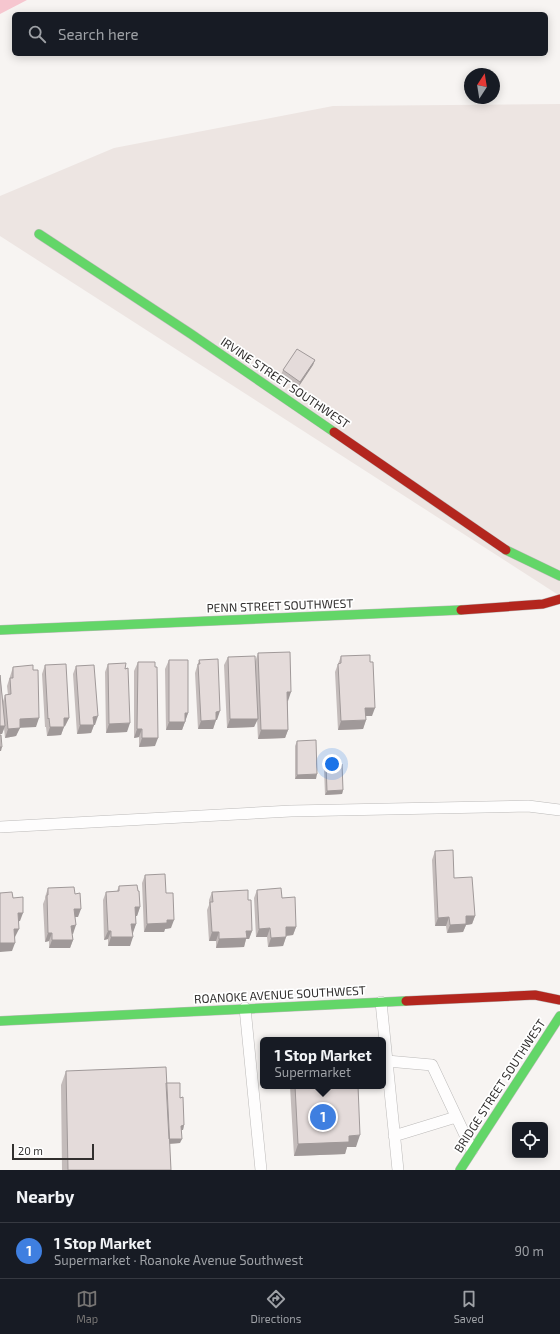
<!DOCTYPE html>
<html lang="en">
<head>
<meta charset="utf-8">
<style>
  body { margin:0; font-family:"Exo 2",sans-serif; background:#20242c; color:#f1f3f6 }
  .controls { position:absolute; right:12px; bottom:12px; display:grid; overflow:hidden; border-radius:6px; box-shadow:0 2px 10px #0003 }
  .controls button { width:36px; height:36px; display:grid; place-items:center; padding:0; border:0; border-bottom:1px solid #363941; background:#171b24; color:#f1f3f6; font:20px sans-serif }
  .compass { position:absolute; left:464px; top:68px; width:36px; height:36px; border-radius:50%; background:#171b24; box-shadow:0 2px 10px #0003; rotate:12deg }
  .scale { position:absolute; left:12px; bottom:10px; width:82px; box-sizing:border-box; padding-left:4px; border:2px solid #312f2e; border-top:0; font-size:11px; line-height:14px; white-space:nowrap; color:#312f2e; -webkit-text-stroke:3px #fff; paint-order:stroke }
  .you { position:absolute; left:332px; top:764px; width:14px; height:14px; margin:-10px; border:3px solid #fff; border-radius:50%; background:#1a73e8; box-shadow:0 0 0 6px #1a73e833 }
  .badge { display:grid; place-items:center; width:26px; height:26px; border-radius:50%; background:#767473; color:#fff; font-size:13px; font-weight:700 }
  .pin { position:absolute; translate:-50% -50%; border:2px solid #fff; box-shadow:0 1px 4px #0006 }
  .popup { position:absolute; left:260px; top:1037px; width:126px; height:52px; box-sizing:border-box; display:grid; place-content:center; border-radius:6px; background:#171b24; filter:drop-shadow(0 1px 3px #0005); font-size:13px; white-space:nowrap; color:#9ea1a6 }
  .popup b { font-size:15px; color:#f1f3f6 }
  .popup::after { content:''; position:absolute; left:50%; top:100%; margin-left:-8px; border:8px solid transparent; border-top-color:#171b24 }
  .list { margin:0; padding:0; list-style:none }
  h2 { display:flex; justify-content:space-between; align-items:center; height:52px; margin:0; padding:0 16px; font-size:17px }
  h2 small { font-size:13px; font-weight:400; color:#9ea1a6 }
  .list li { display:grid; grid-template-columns:26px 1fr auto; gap:12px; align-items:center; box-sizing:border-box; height:56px; padding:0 16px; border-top:1px solid #363941 }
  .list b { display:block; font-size:15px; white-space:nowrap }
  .list p { margin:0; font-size:13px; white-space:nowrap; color:#9ea1a6 }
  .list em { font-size:13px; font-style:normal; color:#9ea1a6 }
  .icon { flex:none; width:22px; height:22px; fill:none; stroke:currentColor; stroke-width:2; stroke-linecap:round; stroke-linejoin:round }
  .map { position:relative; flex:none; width:560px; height:1170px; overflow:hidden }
  .search { position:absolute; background:#171b24; box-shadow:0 2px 10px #0003; left:12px; right:12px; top:12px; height:44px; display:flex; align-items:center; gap:10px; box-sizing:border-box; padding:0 14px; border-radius:6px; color:#9ea1a6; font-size:15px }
  .sheet { height:108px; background:#171b24 }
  nav { display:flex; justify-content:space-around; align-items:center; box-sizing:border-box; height:56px; border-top:1px solid #363941; background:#171b24; font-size:11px; color:#9ea1a6 }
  nav a { display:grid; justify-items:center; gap:2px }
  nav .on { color:#767473 }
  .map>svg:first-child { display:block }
  .built { fill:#ede5e2 }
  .water { fill:#f6c6cf }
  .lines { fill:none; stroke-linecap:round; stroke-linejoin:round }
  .lane-casing { stroke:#bcbab9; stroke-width:12 }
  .fast-casing { stroke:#bcbab9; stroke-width:10 }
  .jam-casing { stroke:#bcbab9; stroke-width:10 }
  .lane { stroke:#fefdfd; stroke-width:11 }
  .fast { stroke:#63d668; stroke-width:9 }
  .jam { stroke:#b3261e; stroke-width:9 }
  .wall { fill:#c4bcbb }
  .shaded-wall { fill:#a09999 }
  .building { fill:#e4dbda; stroke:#a09999 }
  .labels { text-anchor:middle; stroke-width:3.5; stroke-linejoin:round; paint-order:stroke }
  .street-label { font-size:12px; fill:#312f2e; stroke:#fff }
</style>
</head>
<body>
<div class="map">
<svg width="560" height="1170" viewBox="0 0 560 1170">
  <rect width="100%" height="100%" fill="#f7f4f2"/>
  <!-- built -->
  <path class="built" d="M560,104v492l-560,-360v-40l114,-48 219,-42z"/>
  <!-- water -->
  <path class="water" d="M0,0h27l-27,14z"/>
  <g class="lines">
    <!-- lane casing -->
    <g class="lane-casing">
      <path id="lane" d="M0,827l291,-16 237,-5 32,4
        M381,1002l17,168
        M245,1008l16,162
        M387,1061l45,4 40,85
        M394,1136l62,-19"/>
    </g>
    <!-- fast casing -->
    <g class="fast-casing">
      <path id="fast" d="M39,234l152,100 143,98
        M506,550l54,26
        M0,630l461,-20
        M0,1021l406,-20
        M460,1170l100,-154"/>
    </g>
    <!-- jam casing -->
    <g class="jam-casing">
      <path id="jam" d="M334,432l172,118
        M461,610l82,-6 17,-5
        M406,1001l129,-6 25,5"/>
    </g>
    <!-- lane -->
    <use href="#lane" class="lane"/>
    <!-- fast -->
    <use href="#fast" class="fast"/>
    <!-- jam -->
    <use href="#jam" class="jam"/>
  </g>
  <!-- wall -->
  <path class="wall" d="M315,360l-2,5 -14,21 -18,-11 2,-5z
    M258,653l30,48v29l-3,8 -27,1 -1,-20 -3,8 -27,1 -3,-63 4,-8 27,5z
    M341,656l31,60h-6v4l-3,9 -25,1 -3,-58z
    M169,660l19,53 -6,17h-16l-1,-61z
    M199,660l18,60h-1l-3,9h-15l-3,-56z
    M138,662l17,84 -16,1v-10l-5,1v-67z
    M108,664l19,68 -21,1 -1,-61z
    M45,665l24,53 -4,8h-1l-3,9 -14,1 -1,-9h-1l-3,-53z
    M76,666l19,59h-1l-3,8 -14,1 -4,-60z
    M13,667l23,60h-16l-4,9 -11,2 -1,-10 -2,6h-2v-59l3,26 2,-6h3l-1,-9z
    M297,741l19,38h-21v-33z
    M326,765l17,25 -1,4 -17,1 -1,-26z
    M435,851l19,27 21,38 -3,8 -6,1 -3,7 -16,1 -1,-7h-11l-3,-66z
    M145,875l21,18 5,35 -6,1 -1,3h-20l-2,-49z
    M119,886l21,21 -3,9h-1v8l-4,9 -2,13h-22v-7l-4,1 -1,-40 3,-8 11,-1z
    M48,888l30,29h-3l-2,17h-1l1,6 -3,8h-21v-7l-4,1 -2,-38 2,-5v-2z
    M257,890l25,8 14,29 -3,8 -7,1v1l-3,9 -15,1 -1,-10h-11l-2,-39z
    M212,892l36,8 4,31 -3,8h-3l-2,8 -28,1v-7h-7l-2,-31 2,-5v-5z
    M66,1071l100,12 14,15 4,27 -1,5h-2l-1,13 -11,1 2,26h-109l-1,-85z
    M290,1086h68l-2,61h-9l-2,7 -51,2z"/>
  <!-- shaded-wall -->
  <path class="shaded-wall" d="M315,360l-2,5 -14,21 1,-4z
    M287,692h4l-3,9h-4z
    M365,708h10l-3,8h-10z
    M220,711l-3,9h-4l3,-8z
    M185,713h3l-3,9z
    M98,716l-3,9h-1l-3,8 -14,1 3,-9 13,-8z
    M39,718l-3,9 -19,1 3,-9z
    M64,718h5l-4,8h-4z
    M230,719h28l-4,8 -27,1z
    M216,720l-3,9h-15l3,-8z
    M366,720l-3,9 -25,1 3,-9z
    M169,722h16l-3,8h-16z
    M130,723l-3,9 -21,1 3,-9z
    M0,726h5l-3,8h-2z
    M50,727h14l-3,8 -14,1z
    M20,728l-4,8 -11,2 3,-9z
    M137,729h5l-3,8 -5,1z
    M261,730h27l-3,8 -27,1z
    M142,738h16l-3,8 -16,1z
    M0,747h2l-1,4h-1z
    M317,774l-1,5h-21l2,-4z
    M343,790l-1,4 -17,1 2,-4z
    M135,907h5l-3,9h-5z
    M74,909h7l-3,8h-7z
    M18,913h5l-3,8 -5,1z
    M466,916h9l-3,8 -6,1 -3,7 -16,1 3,-8z
    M449,917l-3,9h-11l3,-8z
    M167,920h7l-3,8 -6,1 -1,3h-20l3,-8z
    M131,924h5l-3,9h-5z
    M76,925l-3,9h-5l3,-8z
    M286,927h10l-3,8 -10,1z
    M270,928l-3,9h-11l3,-8z
    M14,929h5l-4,8 -4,1z
    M108,931h3l-3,8 -4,1z
    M246,931h6l-3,8h-3l-2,8 -28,1 3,-9z
    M212,932h7l-3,9h-7z
    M48,933h4l-3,8 -4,1z
    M111,937h22l-3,9h-22z
    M286,937l-3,9 -15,1 3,-9z
    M52,940h21l-3,8h-21z
    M0,943h15l-3,8 -12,1z
    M184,1125l-1,5h-3l1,-4z
    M360,1135l-4,12h-9l-2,7 -51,2 4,-12 51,-8z
    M167,1139h15l-2,4 -14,1z"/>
  <!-- building -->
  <path class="building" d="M297,349l18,11 -15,22 -17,-12z
    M290,652l1,40h-4l1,38h-27l-3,-77z
    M370,655v7h3l2,46h-10l1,12 -25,1 -3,-57 3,-1v-7z
    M255,656l3,63h-28l-2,-62z
    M218,659l2,52 -4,1v8l-15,1 -3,-57h2l-1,-4z
    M169,660h19v53h-3v9h-16z
    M138,662h17v5h2l1,71h-16v-9h-5z
    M126,663l-1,6 3,-1 2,55 -21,1 -1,-60z
    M66,664l3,54h-5v9h-14l-1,-9 -1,1 -3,-54z
    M33,665v5h5l1,48 -19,1v9l-12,1 -3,-34 6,-1 -1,-16h3v-11z
    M94,665l4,51 -5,1 1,8h-14l-4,-59z
    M0,675l5,51h-5z
    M0,735h1l1,12h-2z
    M316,740l1,34 -20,1v-34z
    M342,764l1,26 -16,1 -1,-26z
    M453,850l1,28 18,-1 3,39h-9v8l-16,1 -1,-8 -11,1 -3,-67z
    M165,874l1,19h7l1,27h-7v3l-20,1 -2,-49z
    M137,885l1,6h1l1,16h-5l1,17h-5l2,13h-22v-6h-3l-2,-39 13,-1v-5z
    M74,887l1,7 5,-1 1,16h-7l2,16 -5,1 2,14h-21v-7h-4l-1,-38h1v-7z
    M281,888l1,10 13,-1 1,30h-10v10l-15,1 -1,-10 -11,1 -2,-39z
    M248,890v10h3l1,31h-6l1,7 -28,1v-7h-7l-2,-30h3l-1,-10z
    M12,892l1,6 10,-1v16h-5l1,16h-5l1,14h-15v-50z
    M166,1067l5,103h-103l-2,-99z
    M166,1083h14v15l3,-1 1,28 -3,1 1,13h-13z
    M295,1086h63l2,49 -11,1v6l-51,2z"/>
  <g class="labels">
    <!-- street labels -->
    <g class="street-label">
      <text transform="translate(285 383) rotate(34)" y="4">IRVINE STREET SOUTHWEST</text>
      <text transform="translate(280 606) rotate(-2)" y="4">PENN STREET SOUTHWEST</text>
      <text transform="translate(280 995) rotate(-3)" y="4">ROANOKE AVENUE SOUTHWEST</text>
      <text transform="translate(500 1086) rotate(-57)" y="4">BRIDGE STREET SOUTHWEST</text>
    </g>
  </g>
</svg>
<div class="controls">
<button><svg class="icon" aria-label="locate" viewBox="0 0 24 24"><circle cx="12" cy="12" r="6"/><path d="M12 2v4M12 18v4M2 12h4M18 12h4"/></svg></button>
</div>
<svg class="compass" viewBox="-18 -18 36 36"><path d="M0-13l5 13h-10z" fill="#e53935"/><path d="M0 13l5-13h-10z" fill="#9ea1a6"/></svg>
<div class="scale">20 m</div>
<div class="you"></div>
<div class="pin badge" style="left:323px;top:1117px;background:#3f7fe0">1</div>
<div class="popup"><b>1 Stop Market</b>Supermarket</div>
<div class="search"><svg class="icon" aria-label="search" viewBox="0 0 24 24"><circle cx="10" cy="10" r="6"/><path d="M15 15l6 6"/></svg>Search here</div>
</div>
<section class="sheet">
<h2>Nearby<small></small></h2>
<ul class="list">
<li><span class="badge" style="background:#3f7fe0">1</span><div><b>1 Stop Market</b><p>Supermarket · Roanoke Avenue Southwest</p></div><em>90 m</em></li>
</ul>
</section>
<nav>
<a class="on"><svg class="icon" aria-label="map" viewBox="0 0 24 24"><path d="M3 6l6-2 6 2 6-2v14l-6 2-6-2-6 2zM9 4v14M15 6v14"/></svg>Map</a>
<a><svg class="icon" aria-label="directions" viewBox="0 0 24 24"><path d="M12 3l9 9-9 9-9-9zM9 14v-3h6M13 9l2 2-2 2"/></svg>Directions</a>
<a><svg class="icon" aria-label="saved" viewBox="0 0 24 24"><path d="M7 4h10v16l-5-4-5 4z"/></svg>Saved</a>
</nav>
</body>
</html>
